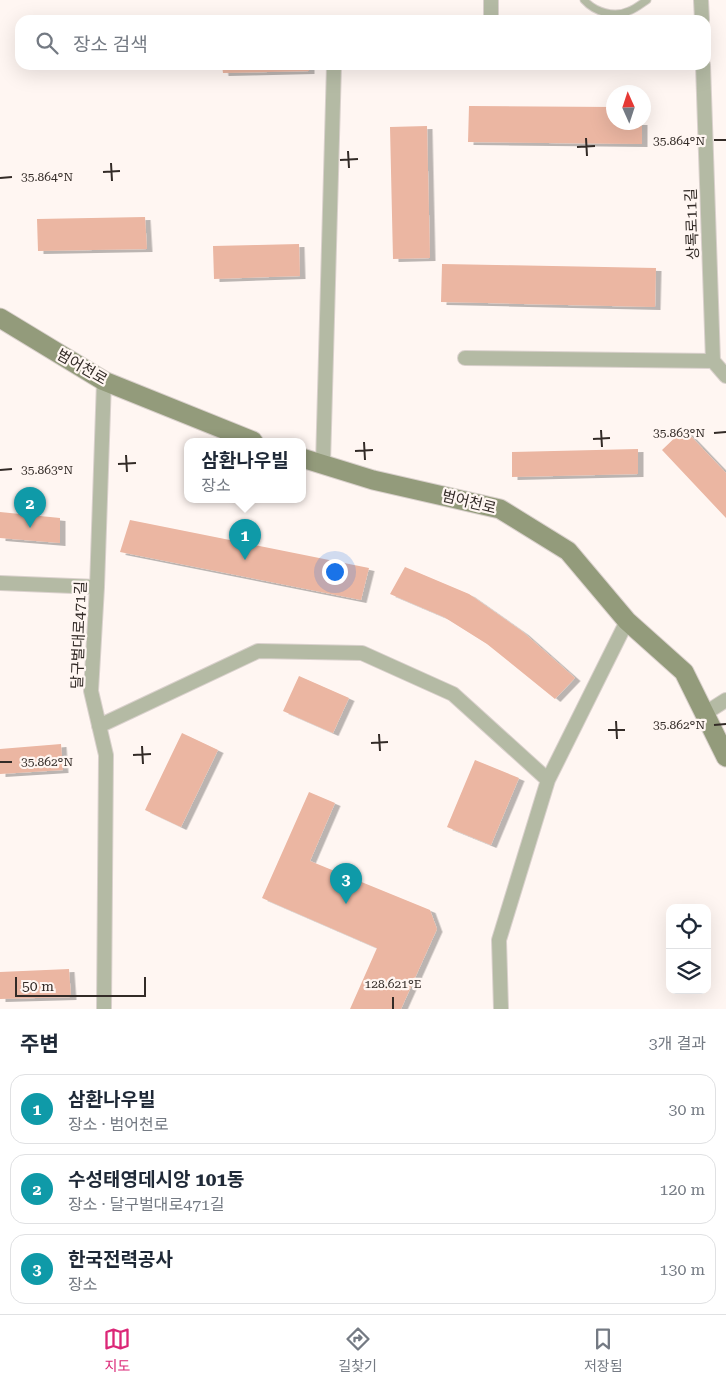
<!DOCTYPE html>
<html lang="ko">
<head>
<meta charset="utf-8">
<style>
  body { margin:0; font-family:"Roboto Serif","Noto Sans KR",serif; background:#f2f2f3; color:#1f2937 }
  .controls { position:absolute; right:15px; bottom:15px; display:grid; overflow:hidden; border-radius:10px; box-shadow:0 5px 20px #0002 }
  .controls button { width:45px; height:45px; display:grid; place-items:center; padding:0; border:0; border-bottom:1px solid #e0e1e3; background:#fff; color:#1f2937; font:25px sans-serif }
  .compass { position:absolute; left:606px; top:85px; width:45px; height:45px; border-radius:50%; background:#fff; box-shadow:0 5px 20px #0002; rotate:357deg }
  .scale { position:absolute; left:15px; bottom:12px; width:131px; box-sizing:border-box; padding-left:5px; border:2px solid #332b27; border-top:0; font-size:14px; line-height:18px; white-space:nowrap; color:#332b27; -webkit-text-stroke:4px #fff6f2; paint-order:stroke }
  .you { position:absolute; left:334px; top:571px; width:18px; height:18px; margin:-12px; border:4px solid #fff; border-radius:50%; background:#1a73e8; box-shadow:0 0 0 8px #1a73e833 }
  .badge { display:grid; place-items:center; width:32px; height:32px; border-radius:50%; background:#db2777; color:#fff; font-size:16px; font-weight:700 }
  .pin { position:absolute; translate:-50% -41px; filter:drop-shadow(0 1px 2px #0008) }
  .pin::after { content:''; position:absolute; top:26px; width:18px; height:15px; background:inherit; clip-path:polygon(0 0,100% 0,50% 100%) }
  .popup { position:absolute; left:184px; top:438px; width:122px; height:65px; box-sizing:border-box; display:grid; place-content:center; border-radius:10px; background:#fff; filter:drop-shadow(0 1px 4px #0005); font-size:16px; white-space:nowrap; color:#747a83 }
  .popup b { font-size:19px; color:#1f2937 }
  .popup::after { content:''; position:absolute; left:50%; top:100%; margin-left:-10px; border:10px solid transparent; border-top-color:#fff }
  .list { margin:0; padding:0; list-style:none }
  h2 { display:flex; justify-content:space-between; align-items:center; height:65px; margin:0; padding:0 20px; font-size:21px }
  h2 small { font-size:16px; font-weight:400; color:#747a83 }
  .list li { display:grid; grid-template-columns:32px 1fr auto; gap:15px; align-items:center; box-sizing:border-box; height:70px; margin:0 10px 10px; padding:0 10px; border:1px solid #e0e1e3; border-radius:15px }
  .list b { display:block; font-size:19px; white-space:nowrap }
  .list p { margin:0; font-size:16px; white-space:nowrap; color:#747a83 }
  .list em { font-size:16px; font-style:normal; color:#747a83 }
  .icon { flex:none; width:28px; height:28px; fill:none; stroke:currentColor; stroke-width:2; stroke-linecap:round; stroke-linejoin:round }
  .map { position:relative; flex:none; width:726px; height:1009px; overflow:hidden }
  .search { position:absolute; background:#fff; box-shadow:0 5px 20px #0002; left:15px; right:15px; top:15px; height:55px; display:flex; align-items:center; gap:12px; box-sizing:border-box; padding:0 18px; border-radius:15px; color:#747a83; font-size:19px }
  .sheet { height:305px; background:#fff }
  nav { display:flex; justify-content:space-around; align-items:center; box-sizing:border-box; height:70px; border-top:1px solid #e0e1e3; background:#fff; font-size:14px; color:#747a83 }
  nav a { display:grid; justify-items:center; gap:2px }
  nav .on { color:#db2777 }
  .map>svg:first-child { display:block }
  .building { fill:#ebb6a2; filter:url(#shadow) }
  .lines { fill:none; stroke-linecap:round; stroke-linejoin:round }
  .lane-casing { stroke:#dad1cd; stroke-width:9 }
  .street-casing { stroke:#dad1cd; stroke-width:16 }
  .secondary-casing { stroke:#dad1cd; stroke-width:21 }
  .lane { stroke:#b4baa4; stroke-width:7 }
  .street { stroke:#b4baa4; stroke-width:14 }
  .secondary { stroke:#939b7b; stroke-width:19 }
  .ticks { fill:none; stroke:#332b27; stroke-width:2 }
  .labels { text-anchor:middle; stroke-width:4.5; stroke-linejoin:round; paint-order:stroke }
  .street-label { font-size:15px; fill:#332b27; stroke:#fff6f2 }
  .ticks-label { font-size:12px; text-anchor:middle; fill:#332b27; stroke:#fff6f2; stroke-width:4.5; stroke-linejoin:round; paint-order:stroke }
</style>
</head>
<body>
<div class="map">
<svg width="726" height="1009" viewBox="0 0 726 1009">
  <defs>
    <filter id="shadow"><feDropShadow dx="5.5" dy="3" stdDeviation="0" flood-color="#0004"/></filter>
  </defs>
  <rect width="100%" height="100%" fill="#fff6f2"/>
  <!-- building -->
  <path class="building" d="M222,65h87v6l-86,2z
    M469,106l145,1v15h28v22l-174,-2z
    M427,126l3,132 -37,1 -3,-132z
    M145,217l2,32 -109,2 -1,-32z
    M299,244l1,32 -86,3 -1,-33z
    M442,264l214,4 -1,39 -214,-5z
    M684,429l42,44v45l-64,-68z
    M638,449v25l-126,3v-25z
    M0,512l60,6v25l-60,-5z
    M130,520l239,48 -8,32 -241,-48z
    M405,567l64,27 54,38 52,46 -20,21 -68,-55 -43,-27 -54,-23z
    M299,676l50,22 -16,35 -50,-22z
    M182,733l36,17 -37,77 -36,-17z
    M61,744l2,26 -63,4v-25z
    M475,760l44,18 -28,67 -44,-18z
    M309,792l26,11 -25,58 120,49 7,19 -36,80h-51l27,-61 -115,-50z
    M69,969l2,28 -71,2v-27z"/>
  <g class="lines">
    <!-- lane casing -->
    <g class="lane-casing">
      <path id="lane" d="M584,0c11,12 30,18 45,11 6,-2 12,-7 18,-11"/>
    </g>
    <!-- street casing -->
    <g class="street-casing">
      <path id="street" d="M701,0l1,20
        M491,20v-20
        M703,65l10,296 13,15
        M465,358l248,3
        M323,464l11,-399
        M0,583l97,4
        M704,714l22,-14
        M99,726l159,-75 104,2 91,41 95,86
        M104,1009l2,-254 -15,-64 6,-104 7,-206
        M501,1009l-2,-69 49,-160 79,-159"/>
    </g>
    <!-- secondary casing -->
    <g class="secondary-casing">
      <path id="secondary" d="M0,318l104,63 149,60
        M302,458l71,22 127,29 68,42 59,70 57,51 42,85"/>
    </g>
    <!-- lane -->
    <use href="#lane" class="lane"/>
    <!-- street -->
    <use href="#street" class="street"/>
    <!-- secondary -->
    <use href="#secondary" class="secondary"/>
  </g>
  <!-- ticks -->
  <path class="ticks" d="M586,138l1,18M714,140h12M577,147l18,-1M348,151l1,17M340,160l18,-1M111,163l1,18M103,172l17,-1M0,178l12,-1M601,430l1,17M714,433l12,-1M593,439l17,-1M364,442l1,18M355,451l18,-1M126,455l1,17M118,464l18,-1M0,470l12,-1M616,721l1,18M714,725l12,-1M608,730h17M379,734l1,17M371,743l17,-1M142,746l1,18M133,755l18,-1M0,762h12M393,997v12"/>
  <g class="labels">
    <!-- street labels -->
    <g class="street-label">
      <text transform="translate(692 224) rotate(-92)" y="5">상록로11길</text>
      <text transform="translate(82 367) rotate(30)" y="5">범어천로</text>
      <text transform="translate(469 502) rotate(14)" y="5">범어천로</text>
      <text transform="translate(79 635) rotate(-88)" y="5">달구벌대로471길</text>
    </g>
  </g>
  <g class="ticks-label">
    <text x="679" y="145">35.864°N</text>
    <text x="47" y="181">35.864°N</text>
    <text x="679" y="437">35.863°N</text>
    <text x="47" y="474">35.863°N</text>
    <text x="679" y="729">35.862°N</text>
    <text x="47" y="766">35.862°N</text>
    <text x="393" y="988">128.621°E</text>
  </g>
</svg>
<div class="controls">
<button><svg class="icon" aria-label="locate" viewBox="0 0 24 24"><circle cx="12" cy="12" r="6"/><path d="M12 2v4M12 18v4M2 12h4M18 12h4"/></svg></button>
<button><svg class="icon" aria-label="layers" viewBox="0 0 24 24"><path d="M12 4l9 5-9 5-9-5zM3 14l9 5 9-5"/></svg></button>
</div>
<svg class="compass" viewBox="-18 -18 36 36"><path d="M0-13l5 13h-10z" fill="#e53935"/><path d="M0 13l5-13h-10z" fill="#747a83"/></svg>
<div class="scale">50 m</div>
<div class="you"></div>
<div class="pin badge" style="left:245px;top:560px;background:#0f9aa8">1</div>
<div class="popup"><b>삼환나우빌</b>장소</div>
<div class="pin badge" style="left:30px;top:528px;background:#0f9aa8">2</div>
<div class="pin badge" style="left:346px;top:904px;background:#0f9aa8">3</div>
<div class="search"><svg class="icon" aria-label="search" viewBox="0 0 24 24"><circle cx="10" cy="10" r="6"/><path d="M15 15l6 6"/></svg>장소 검색</div>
</div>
<section class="sheet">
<h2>주변<small>3개 결과</small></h2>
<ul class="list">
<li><span class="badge" style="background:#0f9aa8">1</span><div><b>삼환나우빌</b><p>장소 · 범어천로</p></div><em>30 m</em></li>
<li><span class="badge" style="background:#0f9aa8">2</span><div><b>수성태영데시앙 101동</b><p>장소 · 달구벌대로471길</p></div><em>120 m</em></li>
<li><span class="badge" style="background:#0f9aa8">3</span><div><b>한국전력공사</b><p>장소</p></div><em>130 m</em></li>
</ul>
</section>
<nav>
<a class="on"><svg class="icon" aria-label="map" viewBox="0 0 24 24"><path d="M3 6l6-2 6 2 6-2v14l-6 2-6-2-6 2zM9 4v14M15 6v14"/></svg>지도</a>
<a><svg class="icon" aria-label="directions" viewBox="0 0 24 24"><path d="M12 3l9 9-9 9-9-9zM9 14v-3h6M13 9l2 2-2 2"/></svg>길찾기</a>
<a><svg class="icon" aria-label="saved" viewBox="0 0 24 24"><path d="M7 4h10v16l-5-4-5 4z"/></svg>저장됨</a>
</nav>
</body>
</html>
